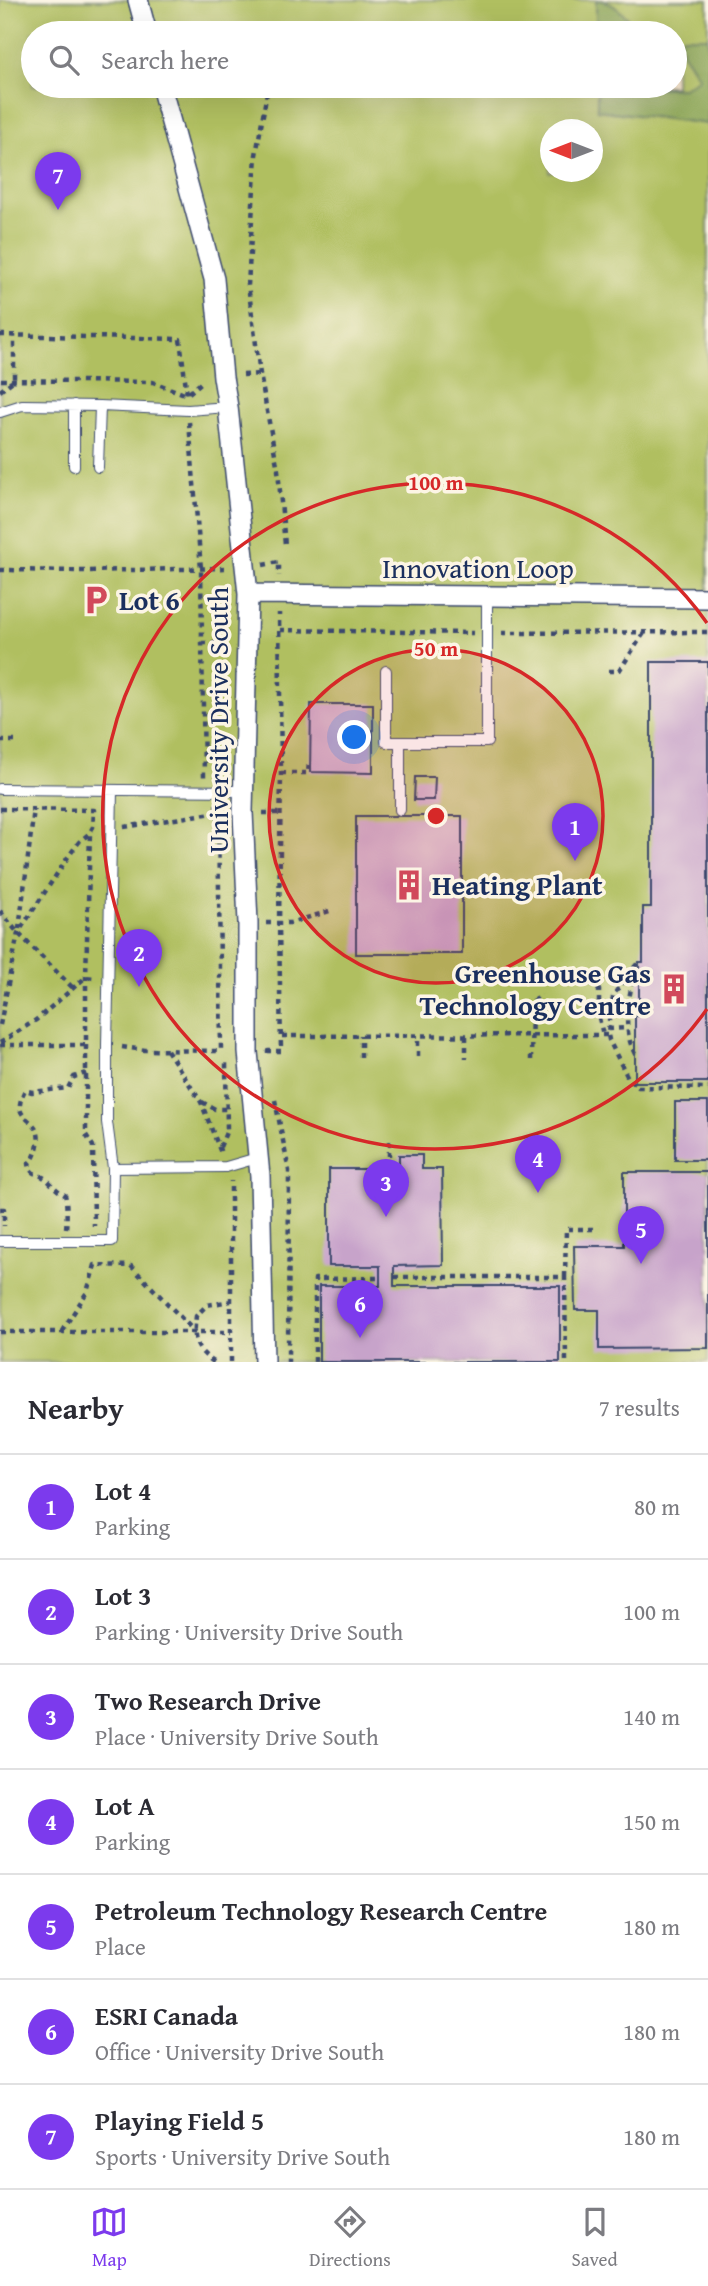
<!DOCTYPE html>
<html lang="en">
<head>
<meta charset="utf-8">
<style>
  body { margin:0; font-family:"Gentium Book Plus",serif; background:#f7f7f7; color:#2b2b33 }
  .compass { position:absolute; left:540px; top:119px; width:63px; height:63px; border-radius:50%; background:#fff; box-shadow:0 7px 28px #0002; rotate:270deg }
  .you { position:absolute; left:355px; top:738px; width:24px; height:24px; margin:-18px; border:5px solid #fff; border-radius:50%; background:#1a73e8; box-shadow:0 0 0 10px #1a73e833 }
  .badge { display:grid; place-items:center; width:46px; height:46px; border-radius:50%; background:#7c3aed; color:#fff; font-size:23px; font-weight:700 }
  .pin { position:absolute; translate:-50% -58px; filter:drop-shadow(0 2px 4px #0008) }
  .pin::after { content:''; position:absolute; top:37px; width:24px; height:21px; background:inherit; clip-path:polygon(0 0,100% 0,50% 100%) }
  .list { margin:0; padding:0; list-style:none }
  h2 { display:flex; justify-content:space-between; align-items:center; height:91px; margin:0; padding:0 28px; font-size:30px }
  h2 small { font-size:23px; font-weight:400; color:#7c7c81 }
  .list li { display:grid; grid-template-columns:46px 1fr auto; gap:21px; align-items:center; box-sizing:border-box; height:105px; padding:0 28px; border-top:2px solid #e1e1e2 }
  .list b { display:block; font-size:26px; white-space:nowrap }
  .list p { margin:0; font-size:23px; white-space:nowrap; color:#7c7c81 }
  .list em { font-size:23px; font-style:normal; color:#7c7c81 }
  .icon { flex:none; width:38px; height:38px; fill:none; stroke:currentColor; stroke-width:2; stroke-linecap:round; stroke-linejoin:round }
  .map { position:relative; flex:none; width:708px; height:1362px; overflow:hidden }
  .search { position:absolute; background:#fff; box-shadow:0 7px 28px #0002; left:21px; right:21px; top:21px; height:77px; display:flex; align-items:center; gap:18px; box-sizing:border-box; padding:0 24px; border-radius:38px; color:#7c7c81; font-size:26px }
  .sheet { height:826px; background:#fff }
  nav { display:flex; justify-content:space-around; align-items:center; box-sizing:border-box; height:98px; border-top:2px solid #e1e1e2; background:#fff; font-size:19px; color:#7c7c81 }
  nav a { display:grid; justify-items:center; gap:4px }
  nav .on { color:#7c3aed }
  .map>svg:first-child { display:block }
  .green { fill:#b0bf61; stroke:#667760; stroke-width:2; fill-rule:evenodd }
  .forest { fill:#8ca657; stroke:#546a5a; stroke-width:2 }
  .building { fill:#c7a3ca }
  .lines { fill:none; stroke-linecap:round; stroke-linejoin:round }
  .lane-casing { stroke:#3c4a6e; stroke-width:12 }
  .street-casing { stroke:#3c4a6e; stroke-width:22 }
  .path { stroke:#3c4a6e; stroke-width:4.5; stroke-dasharray:5 5; stroke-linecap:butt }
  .lane { stroke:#fff; stroke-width:10 }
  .street { stroke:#fff; stroke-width:19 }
  .ring { fill:none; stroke:#d62828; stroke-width:3.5 }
  .labels { text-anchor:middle; stroke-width:7; stroke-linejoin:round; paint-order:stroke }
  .street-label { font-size:28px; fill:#1b2f5e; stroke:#fcf5e5 }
  .poi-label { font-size:28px; font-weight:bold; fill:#1b2f5e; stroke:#fcf5e5; text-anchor:start }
  .centre { fill:#d62828; stroke:#fcf5e5; stroke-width:3.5 }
  .ring-label { font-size:21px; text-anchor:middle; font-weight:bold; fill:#d62828; stroke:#fcf5e5; stroke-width:7; stroke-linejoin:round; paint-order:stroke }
</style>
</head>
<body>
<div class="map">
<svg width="708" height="1362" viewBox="0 0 708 1362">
  <rect width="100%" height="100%" fill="#fcf5e5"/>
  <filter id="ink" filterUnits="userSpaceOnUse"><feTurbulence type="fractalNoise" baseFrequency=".0143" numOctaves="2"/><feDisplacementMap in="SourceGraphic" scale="14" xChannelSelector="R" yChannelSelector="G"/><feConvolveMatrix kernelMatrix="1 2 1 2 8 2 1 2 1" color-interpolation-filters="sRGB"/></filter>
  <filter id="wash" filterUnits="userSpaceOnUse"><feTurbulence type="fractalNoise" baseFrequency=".00686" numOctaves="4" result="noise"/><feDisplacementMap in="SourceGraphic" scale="28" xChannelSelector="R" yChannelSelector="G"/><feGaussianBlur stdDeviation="1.57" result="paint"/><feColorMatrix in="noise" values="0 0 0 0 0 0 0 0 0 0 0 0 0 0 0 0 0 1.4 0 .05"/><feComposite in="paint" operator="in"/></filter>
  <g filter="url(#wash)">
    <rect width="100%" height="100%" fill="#f7e4cb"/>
    <!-- green -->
    <path class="green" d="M0,0h708v1362h-708zM33,33h642v53h-642zM550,130h42v42h-42z"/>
    <!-- forest -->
    <path class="forest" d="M596,0c19,0 33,20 45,33h-45z
      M680,37h28v87l-111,-14v-24l86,2 16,-10 -17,-26z"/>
    <g id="blocks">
      <!-- building -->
      <path class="building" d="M651,662h57v420h-73v-66h4v-54h4v-55h8z
        M311,704h62v69l-63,-1z
        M415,777h20l-1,23h-20z
        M356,816h106v138h-106z
        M675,1102h33v58h-33z
        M399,1155h23v14h20l1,96 -49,1v20h166v76h-241v-76h61v-20h-51v-97h70z
        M624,1172h84v176l-109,1v-39h-24l-1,-64h50z"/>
    </g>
  </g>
  <g filter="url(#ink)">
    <use href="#blocks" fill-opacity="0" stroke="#3c4a6e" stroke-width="2"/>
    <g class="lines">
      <!-- lane casing -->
      <g class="lane-casing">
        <path id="lane" d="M74,405v61
          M0,412l22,-7 78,1 88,4 40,-3
          M98,467l2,-61
          M386,671v71h101v-146
          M400,742v68
          M0,789l243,2
          M113,1168l113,-1 31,-9
          M0,1241h112l1,-73 -6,-46v-77l5,-254"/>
      </g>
      <!-- street casing -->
      <g class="street-casing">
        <path id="street" d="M138,0l9,33
          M161,86l53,193 9,98 5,30 20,187 -5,218 5,111v129l12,124 4,186
          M248,594l460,4"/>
      </g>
      <!-- path -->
      <path class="path" d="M267,92l-11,63 -8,130 12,89 18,96 7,75
        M0,335l180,4 7,56 -34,-13 -153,-2
        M243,375l17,-1
        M0,391l14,-11v-45
        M189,393l14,-12
        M189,422l12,147 3,208
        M263,565l16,-3v14
        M0,570l85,1 142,-3
        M280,630l193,3
        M502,633l206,-1
        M202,643h27
        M609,671h10l25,-38
        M0,741h17
        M281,773h27l1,-11
        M216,804l2,8 3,239
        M0,809l94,1 -1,17 -3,5 -4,145v158l7,11 1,80
        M263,813h17
        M124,827l95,-15
        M0,911l18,22 55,55
        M266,923h24l40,-12
        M19,929l15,-120
        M590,982l9,8v28l4,17
        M0,1025l18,-92 50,-76 11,-15 12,-10
        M608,1029l18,-1
        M282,1036l326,-1
        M466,1036v22
        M0,1043l36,-23 50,-43 10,1
        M0,1045h89
        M122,1047l23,3 76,1
        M167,1050l34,52 20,51
        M268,1053v-2h13l-2,-128 2,-150 -2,-160
        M635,1054c-15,-29 -5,-59 1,-89l-22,29 -4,14 -2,27 1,5 20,40 9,7 70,1
        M418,1056v-20
        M361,1057v-22
        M531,1060l1,-58 9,-8
        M275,1100l14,71 -1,191
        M202,1102l13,7h12
        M389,1141v28
        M220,1147l7,-17 -1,-67
        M0,1209h4v17
        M66,1228c1,-6 1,-28 -1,-33 -8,-4 -12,-10 -19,-16 -9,-7 -16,-3 -17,-16 5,-4 6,-8 8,-14 10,-36 -31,-23 -12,-59l7,2 36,-4 6,-11 12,-4
        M394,1277h171l1,85
        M565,1277l1,-48h27
        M62,1331l25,-39 8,-27 36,1 64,66
        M0,1332h231
        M214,1362c-20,-13 -21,-23 -18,-46l11,-11 24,-4
        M231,1362v-181
        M315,1362v-83l65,-1"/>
      <!-- lane -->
      <use href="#lane" class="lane"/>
      <!-- street -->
      <use href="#street" class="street"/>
    </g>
  </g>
  <!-- distance rings -->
  <circle cx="436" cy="816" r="167" fill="#d62828" fill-opacity=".12"/>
  <g class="ring">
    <circle cx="436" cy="816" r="167"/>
    <path d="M707 1009A333 333 0 1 1 707 623"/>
  </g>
  <!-- icons -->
  <defs>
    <g id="parking-bare" transform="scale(2.415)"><path d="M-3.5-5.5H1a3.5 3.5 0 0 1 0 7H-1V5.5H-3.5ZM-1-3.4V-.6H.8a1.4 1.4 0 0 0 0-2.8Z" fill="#d1495b" stroke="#fcf5e5" stroke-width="2.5" paint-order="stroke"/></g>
    <g id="building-bare" transform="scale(2.415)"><path d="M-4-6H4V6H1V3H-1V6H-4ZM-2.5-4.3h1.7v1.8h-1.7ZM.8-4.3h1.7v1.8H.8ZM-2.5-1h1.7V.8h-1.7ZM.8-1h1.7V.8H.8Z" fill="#d1495b" stroke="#fcf5e5" stroke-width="2.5" paint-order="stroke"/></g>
  </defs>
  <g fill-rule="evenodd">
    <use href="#parking-bare" x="96" y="600"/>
    <use href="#building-bare" x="409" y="885"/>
    <use href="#building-bare" x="674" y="989"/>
  </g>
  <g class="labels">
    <!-- street labels -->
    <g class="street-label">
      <text x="478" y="578">Innovation Loop</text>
      <text transform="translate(218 720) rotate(-90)" y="10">University Drive South</text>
    </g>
    <!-- poi labels -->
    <g class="poi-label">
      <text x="119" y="610">Lot 6</text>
      <text x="432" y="895">Heating Plant</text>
      <text x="651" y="983" text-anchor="end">Greenhouse Gas<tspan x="651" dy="32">Technology Centre</tspan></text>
    </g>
  </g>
  <circle cx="436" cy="816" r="10" class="centre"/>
  <g class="ring-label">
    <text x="436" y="490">100 m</text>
    <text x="436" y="656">50 m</text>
  </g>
</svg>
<svg class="compass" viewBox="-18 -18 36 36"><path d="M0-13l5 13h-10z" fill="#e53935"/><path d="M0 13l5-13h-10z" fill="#7c7c81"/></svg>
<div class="you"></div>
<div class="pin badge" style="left:575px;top:861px">1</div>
<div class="pin badge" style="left:139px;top:987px">2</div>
<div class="pin badge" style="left:386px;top:1217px">3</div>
<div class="pin badge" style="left:538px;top:1193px">4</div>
<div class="pin badge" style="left:641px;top:1264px">5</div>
<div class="pin badge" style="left:360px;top:1338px">6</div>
<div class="pin badge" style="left:58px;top:210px">7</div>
<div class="search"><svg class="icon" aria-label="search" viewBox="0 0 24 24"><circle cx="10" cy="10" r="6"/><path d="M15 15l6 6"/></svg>Search here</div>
</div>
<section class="sheet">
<h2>Nearby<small>7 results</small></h2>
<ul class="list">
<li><span class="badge">1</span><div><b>Lot 4</b><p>Parking</p></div><em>80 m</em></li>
<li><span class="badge">2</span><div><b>Lot 3</b><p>Parking · University Drive South</p></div><em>100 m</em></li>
<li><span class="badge">3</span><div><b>Two Research Drive</b><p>Place · University Drive South</p></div><em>140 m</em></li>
<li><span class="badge">4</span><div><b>Lot A</b><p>Parking</p></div><em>150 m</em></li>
<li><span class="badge">5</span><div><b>Petroleum Technology Research Centre</b><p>Place</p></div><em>180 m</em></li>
<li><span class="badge">6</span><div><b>ESRI Canada</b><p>Office · University Drive South</p></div><em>180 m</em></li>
<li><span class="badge">7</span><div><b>Playing Field 5</b><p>Sports · University Drive South</p></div><em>180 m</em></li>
</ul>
</section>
<nav>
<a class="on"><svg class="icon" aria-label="map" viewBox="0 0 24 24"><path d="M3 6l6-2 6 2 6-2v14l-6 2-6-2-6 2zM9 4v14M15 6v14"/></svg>Map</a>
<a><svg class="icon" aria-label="directions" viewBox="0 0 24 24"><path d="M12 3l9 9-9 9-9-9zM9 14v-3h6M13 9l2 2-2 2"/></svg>Directions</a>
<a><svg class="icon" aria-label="saved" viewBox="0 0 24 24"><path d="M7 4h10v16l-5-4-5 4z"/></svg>Saved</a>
</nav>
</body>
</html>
